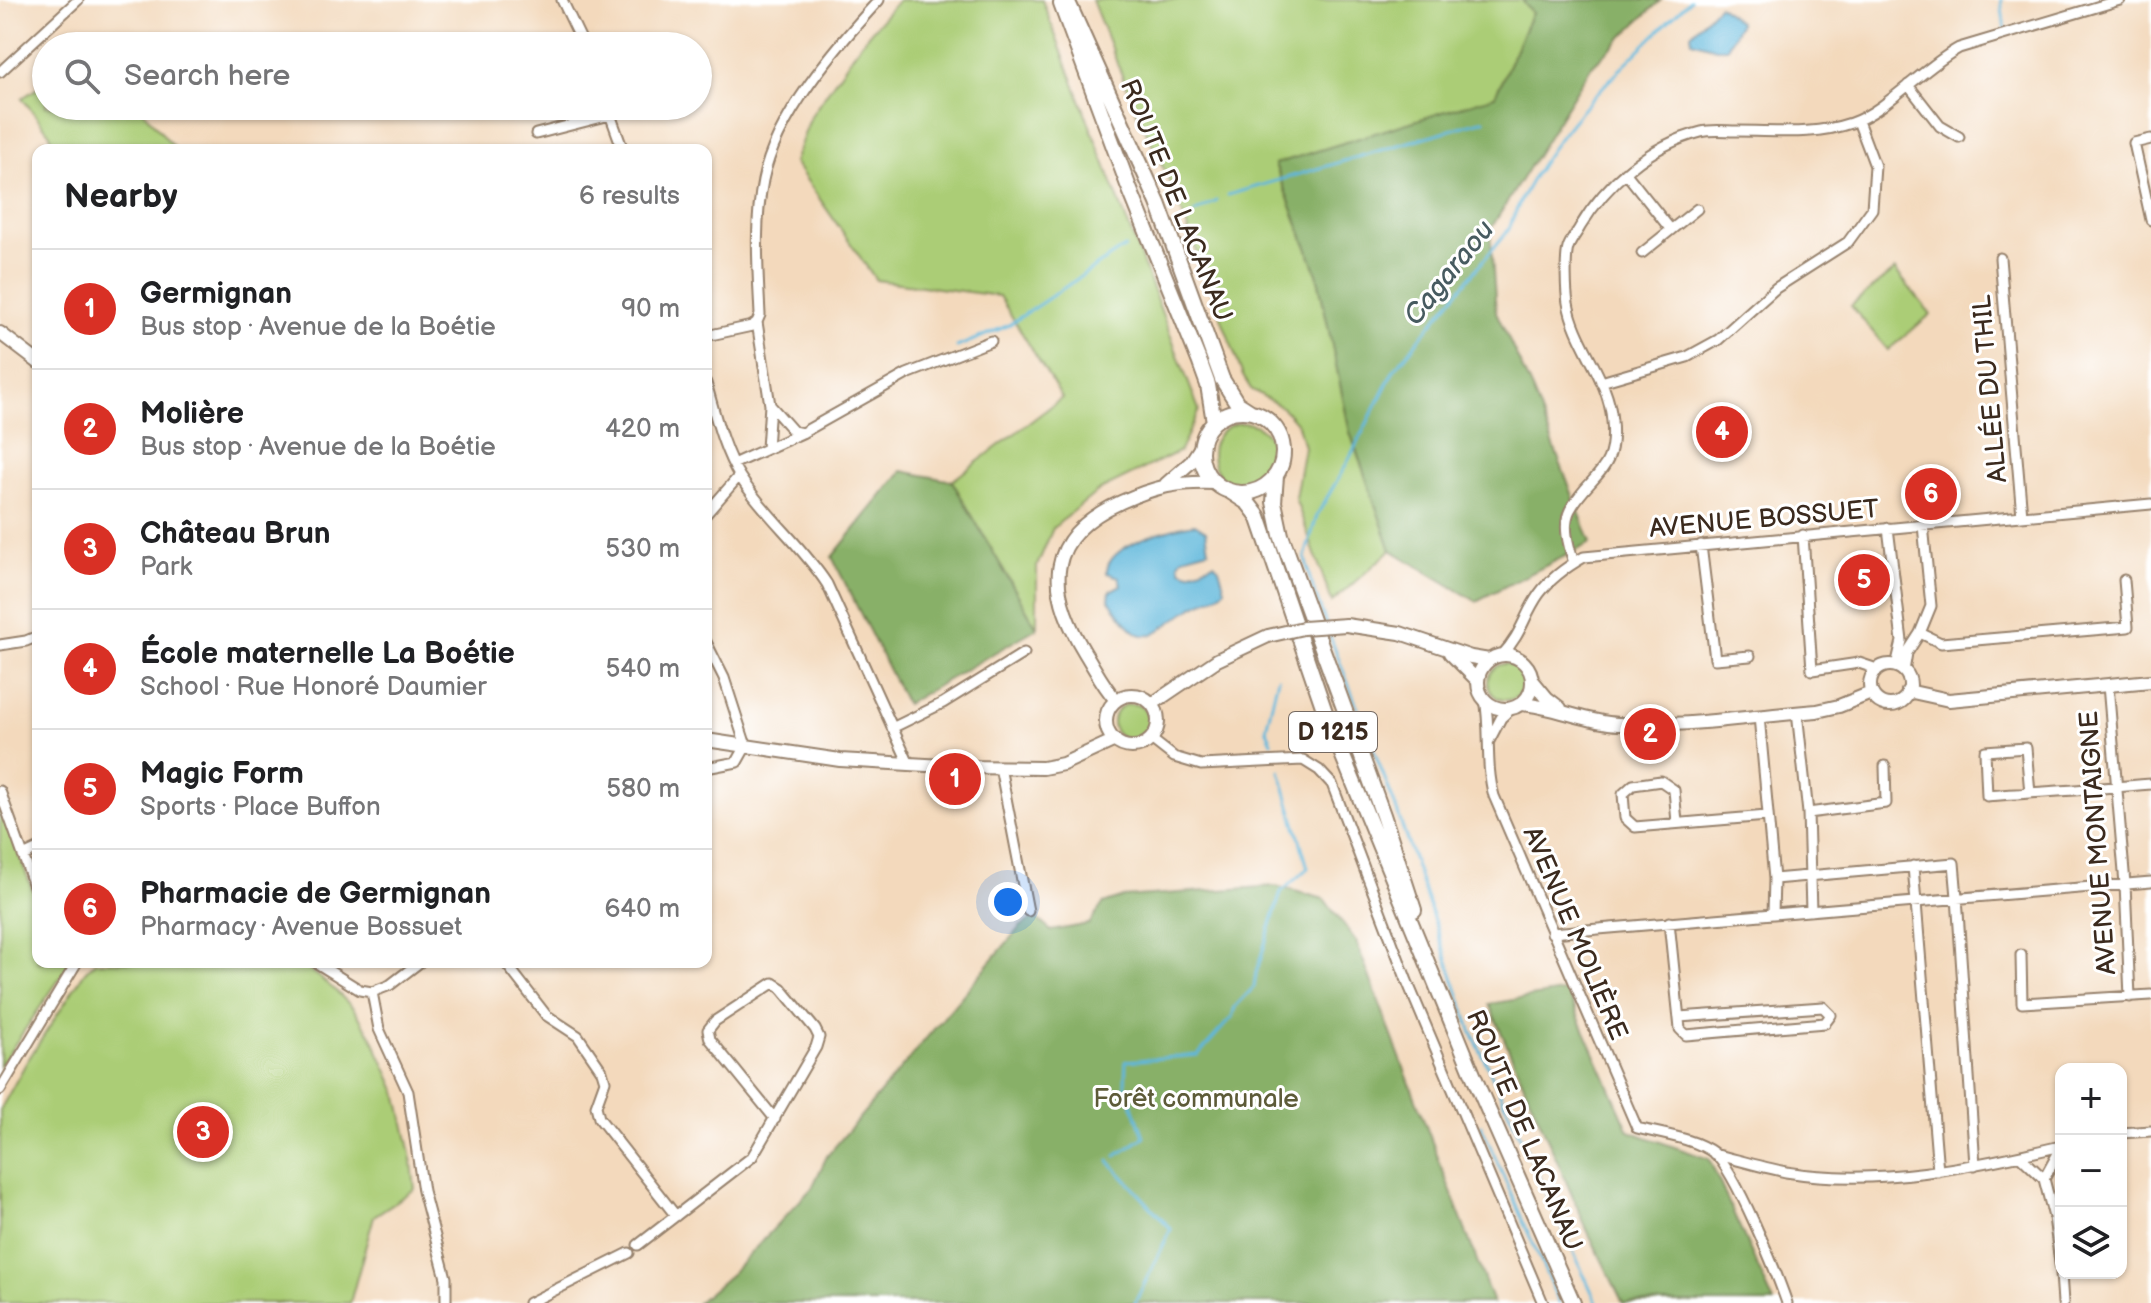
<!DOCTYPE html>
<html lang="en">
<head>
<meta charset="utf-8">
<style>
  body { margin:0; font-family:"Balsamiq Sans",sans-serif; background:#f6f6f6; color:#202124 }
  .controls { position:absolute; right:24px; bottom:24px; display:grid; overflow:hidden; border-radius:16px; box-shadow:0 2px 6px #0004 }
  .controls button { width:72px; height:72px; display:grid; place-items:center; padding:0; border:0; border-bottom:2px solid #e0e0e0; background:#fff; color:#202124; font:40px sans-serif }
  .you { position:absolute; left:1008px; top:902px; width:28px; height:28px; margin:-20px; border:6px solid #fff; border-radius:50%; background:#1a73e8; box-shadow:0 0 0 12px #1a73e833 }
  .badge { display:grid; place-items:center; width:52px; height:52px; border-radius:50%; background:#d93025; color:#fff; font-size:26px; font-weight:700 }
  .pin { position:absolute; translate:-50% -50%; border:4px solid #fff; box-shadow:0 2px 8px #0006 }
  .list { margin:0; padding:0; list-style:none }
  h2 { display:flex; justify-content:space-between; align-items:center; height:104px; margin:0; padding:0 32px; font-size:34px }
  h2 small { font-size:26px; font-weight:400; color:#757577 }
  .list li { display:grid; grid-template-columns:52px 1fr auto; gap:24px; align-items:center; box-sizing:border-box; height:120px; padding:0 32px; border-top:2px solid #e0e0e0 }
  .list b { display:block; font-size:30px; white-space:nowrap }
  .list p { margin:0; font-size:26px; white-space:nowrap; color:#757577 }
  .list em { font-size:26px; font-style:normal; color:#757577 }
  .icon { flex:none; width:44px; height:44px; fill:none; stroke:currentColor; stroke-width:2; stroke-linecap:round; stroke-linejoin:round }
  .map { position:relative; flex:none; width:2151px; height:1303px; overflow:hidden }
  .search { position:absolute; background:#fff; box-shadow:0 2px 6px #0004; left:32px; top:32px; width:680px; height:88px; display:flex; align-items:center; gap:20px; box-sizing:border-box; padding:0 28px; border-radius:44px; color:#757577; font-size:30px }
  .panel { position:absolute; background:#fff; box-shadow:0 2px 6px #0004; left:32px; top:144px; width:680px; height:824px; border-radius:16px }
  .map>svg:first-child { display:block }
  .green { fill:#abcd76; stroke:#737c4a; stroke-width:2 }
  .forest { fill:#88b067; stroke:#626d42; stroke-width:2 }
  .water { fill:#5eb7db; stroke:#4c707c; stroke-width:2 }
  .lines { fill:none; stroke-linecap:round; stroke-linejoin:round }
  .stream { stroke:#5eb7db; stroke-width:3 }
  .minor-casing { stroke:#97826d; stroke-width:13 }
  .secondary-casing { stroke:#97826d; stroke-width:16 }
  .primary-casing { stroke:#97826d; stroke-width:18 }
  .minor { stroke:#fff; stroke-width:9 }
  .secondary { stroke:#fff; stroke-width:12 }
  .primary { stroke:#fff; stroke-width:14 }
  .secondary-bridge-casing { stroke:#97826d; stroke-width:16; stroke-linecap:butt }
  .secondary-bridge { stroke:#fff; stroke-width:12 }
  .labels { text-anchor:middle; stroke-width:6; stroke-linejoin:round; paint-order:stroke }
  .shield { fill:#fff; stroke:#766a62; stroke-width:2 }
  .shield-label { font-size:24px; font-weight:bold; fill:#3b2a1e }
  .street-label { font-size:26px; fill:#3b2a1e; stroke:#fff }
  .park-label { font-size:26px; fill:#5d5b38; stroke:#fff }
  .water-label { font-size:28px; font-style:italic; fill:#475b60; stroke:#fff }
</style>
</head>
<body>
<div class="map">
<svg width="2151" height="1303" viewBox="0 0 2151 1303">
  <rect width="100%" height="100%" fill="#fff"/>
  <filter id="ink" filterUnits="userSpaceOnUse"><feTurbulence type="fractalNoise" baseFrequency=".0125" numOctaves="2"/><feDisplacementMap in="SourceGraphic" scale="16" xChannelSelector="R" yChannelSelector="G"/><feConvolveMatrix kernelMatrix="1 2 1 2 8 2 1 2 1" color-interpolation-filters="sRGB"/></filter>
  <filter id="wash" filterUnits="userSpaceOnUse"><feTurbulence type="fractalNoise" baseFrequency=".006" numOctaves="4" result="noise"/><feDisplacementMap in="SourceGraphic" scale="32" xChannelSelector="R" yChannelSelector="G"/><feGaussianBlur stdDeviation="1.8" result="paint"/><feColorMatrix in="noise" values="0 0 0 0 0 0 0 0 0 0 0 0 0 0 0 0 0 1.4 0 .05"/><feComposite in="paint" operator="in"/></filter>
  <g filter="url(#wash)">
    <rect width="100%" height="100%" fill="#f3d9bc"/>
    <!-- green -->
    <path class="green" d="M898,0h144l157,410 -19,41 -82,40 -45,37 -16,38v62l-85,-147 110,-83 -63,-102 -123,-16 -82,-118 17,-46 50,-73z
      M1092,0h430l10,13 -37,83 -220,69 42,108 33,159 41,118 -59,52 -37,-104 9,-51 -6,-22 -15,-17 -32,-19 -8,-13 -69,-185 -41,-88z
      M46,83v23h93l37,44h-122l-4,-16 -28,-36z
      M1895,270l36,44 -43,36 -37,-44z
      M1212 454a31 31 0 1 1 62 0a31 31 0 1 1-62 0Z
      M1488 682a18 18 0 1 1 36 0a18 18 0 1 1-36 0Z
      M1113 722a18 18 0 1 1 36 0a18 18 0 1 1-36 0Z
      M0,806l38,98v58h33l-71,104z
      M95,962h204l36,28 18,18 18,27 26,57 14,62 4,35 -41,27 -24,87h-350v-193l26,-47 59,-91z"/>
    <!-- forest -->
    <path class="forest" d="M1522,0h139l-70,67 -101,163 6,82 37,80 58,151 -115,58 -85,-51 -41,-118 -33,-159 -42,-109 220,-68 37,-83z
      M902,471l50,10 85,147 -131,76 -74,-147z
      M1276,886l48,13 32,42 137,362h-796l35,-30 80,-85 15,-32 193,-229 15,-10 16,14 38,-7 14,-20 20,-7z
      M1567,991l62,140 80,28 65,144h-151l-35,-71 -99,-228z"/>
    <!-- water -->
    <path class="water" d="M1719,5l21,18 -13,25h-11l-24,-7 -1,-7z
      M1195,524l11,7 3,19 -26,7 -4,6 2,7 8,3 25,-10 5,5 6,21c-8,10 -23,12 -33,19 -48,30 -44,46 -83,-8l1,-9 11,-6 -2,-8 -12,-4c-2,-28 65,-46 88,-49z"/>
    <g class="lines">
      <!-- stream -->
      <path class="stream" d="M2001,0l4,30
        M1228,195l256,-75
        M1194,213l23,-12
        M957,347l50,-21 118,-79
        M1326,624l-16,-45 -5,-22 12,-42 29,-50 48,-95 115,-141c31,-91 115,-163 181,-229
        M1328,631l67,174 76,225 126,273
        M1272,742l-6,-13 12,-51
        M1481,1125l78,178
        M1116,1156l28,-19 -19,-53 1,-23 72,-6 34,-38 3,-10 19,-20 2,-14 25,-81 27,-24 -28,-97
        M1109,1161l62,68 -36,74"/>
    </g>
  </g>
  <g filter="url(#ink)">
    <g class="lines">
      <!-- minor casing -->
      <g class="minor-casing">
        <path id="minor" d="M562,0l22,46
          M0,72l78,-72
          M1908,85l32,41 19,11
          M607,106l16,44
          M536,134l74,-19
          M2151,139l-17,4 17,77
          M1625,172l46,58
          M1642,253l55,-44
          M2000,258l22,258
          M706,336l46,-10 5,-4
          M1601,382l86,-25 31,-17 58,-52 72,-46 24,-33 3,-43 -17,-45
          M706,383c9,31 17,67 34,94 25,39 62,68 87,107l82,180
          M770,405l23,26 9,2
          M767,448l3,-43 -13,-83 3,-7c-2,-45 -6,-90 3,-135 13,-64 73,-133 116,-180
          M733,464l69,-31 105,-59 84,-33
          M706,514l33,-38
          M1888,528l14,113 -6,25
          M1803,535l9,135 47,-7 18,6
          M1701,545l14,114 35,-3
          M1574,563c-5,-16 -12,-37 -4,-53 21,-38 47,-35 42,-89 -3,-43 -37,-77 -44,-118 -2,-11 -3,-45 0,-55 2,-7 9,-15 12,-21 26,-44 70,-82 121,-95 11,-3 25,-1 36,-1 40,0 75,5 114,-8 35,-12 73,-56 108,-75l161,-48
          M1920,633l21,10 187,-16 -4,-47
          M706,642l18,36 22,68 -9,16 -31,6
          M0,645l26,-4 12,-5
          M1502,655c20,-21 22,-40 37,-61 11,-15 29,-28 45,-37l567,-53
          M1904,671l3,-18 13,-20 11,-27 -8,-81
          M2108,685l17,199 5,113
          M1485,699c6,32 0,65 9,97l143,332c24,6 57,10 77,25 21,17 63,121 73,150
          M1797,712l11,101 3,98
          M1759,716l15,163
          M892,728l51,-25 81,-50
          M1151,739l23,18 27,8 102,-5 16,10 13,14 75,197 136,322
          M1489,741l12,-23 10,-9
          M1000,767l28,144
          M0,791l38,106
          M2030,793l-4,-45 -41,3 2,45c55,-4 109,-7 164,-12
          M1808,813l78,-10 -1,-37
          M1677,822l-3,-32 -13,-9 -28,4 -10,9 2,24 10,9 132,-11
          M23,856l15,-7
          M1913,866l25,305
          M1669,922l11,107 6,6 139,-12 6,-8 -8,-8 -144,10
          M1552,933l221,-19
          M2021,955l1,48 129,-8
          M315,962l45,28 12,2
          M420,962l-30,23 -18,7 7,37 29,63 15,99 23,87v25
          M505,962l41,53 32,21 24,35 3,10 -9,25 3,12 77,98
          M0,1090l77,-128
          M2121,1133l30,-2
          M1714,1154c24,6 48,13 72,18 91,15 186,-5 275,-26
          M2020,1156l24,23 10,38 7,54
          M1975,1165l-18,-268 -3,-34 -180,16 -1,35 378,-32
          M2044,1179l17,-31
          M638,1245l114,-88 64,-110 3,-10 -4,-8 -34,-41 -8,-5 -58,38 -7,9 2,9 65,80
          M2061,1273l2,30
          M529,1303l100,-50"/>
      </g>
      <!-- secondary casing -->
      <g class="secondary-casing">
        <path id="secondary" d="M0,333l38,29
          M1166,484l25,-22 11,-17
          M1346,625l54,8 71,24 18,3
          M1450,653l28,28
          M1478 682a27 27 0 1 1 54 0a27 27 0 1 1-54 0Z
          M1870 685a20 20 0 1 1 40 0a20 20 0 1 1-40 0Z
          M1533,681l14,17 13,10
          M1908,691l41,9 202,-19
          M1106 721a26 26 0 1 1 52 0a26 26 0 1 1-52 0Z
          M1116,700c-13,-14 -21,-31 -31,-47 -39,-64 -41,-116 36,-151 33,-15 58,-21 95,-19
          M1152,704l65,-44 51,-24
          M1521,704c33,2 64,18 97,20 66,4 133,-8 199,-13l22,-5 32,-13
          M706,740l134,20 121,7 82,1 20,-4 52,-24"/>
      </g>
      <!-- primary casing -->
      <g class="primary-casing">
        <path id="primary" d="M1067,0l91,203 64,176 15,24 14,9
          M1061,4l67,181 72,178 8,22 6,37
          M1201 452a41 41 0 1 1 82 0a41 41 0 1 1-82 0Z
          M1276,476l-2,26 7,33 102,280 31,95
          M1231,492l17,11 10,13 68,199 153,374 94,214"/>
      </g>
      <!-- minor -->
      <use href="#minor" class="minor"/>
      <!-- secondary -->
      <use href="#secondary" class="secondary"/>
      <!-- primary -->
      <use href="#primary" class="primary"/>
      <!-- secondary-bridge casing -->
      <g class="secondary-bridge-casing">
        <path id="secondary-bridge" d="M1268,636l35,-8 43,-3"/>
      </g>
      <!-- secondary-bridge -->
      <use href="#secondary-bridge" class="secondary-bridge"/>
    </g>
  </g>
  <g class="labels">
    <!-- shield labels -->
    <rect class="shield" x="1289" y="712" width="88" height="40" rx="6"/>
    <g class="shield-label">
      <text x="1333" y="740">D 1215</text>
    </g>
    <!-- street labels -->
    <g class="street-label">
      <text transform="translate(1177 200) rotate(68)" y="9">ROUTE DE LACANAU</text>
      <text transform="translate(1989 389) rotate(-95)" y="9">ALLÉE DU THIL</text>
      <text transform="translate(1764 518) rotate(-5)" y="9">AVENUE BOSSUET</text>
      <text transform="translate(2097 843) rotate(-94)" y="9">AVENUE MONTAIGNE</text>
      <text transform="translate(1576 933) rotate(67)" y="9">AVENUE MOLIÈRE</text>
      <text transform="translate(1525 1130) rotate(67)" y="9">ROUTE DE LACANAU</text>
    </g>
    <!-- park labels -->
    <g class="park-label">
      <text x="1196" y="1107">Forêt communale</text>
    </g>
    <!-- water labels -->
    <g class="water-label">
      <text transform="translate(1448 272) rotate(-51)" y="10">Cagaraou</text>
    </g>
  </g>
</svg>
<div class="controls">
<button>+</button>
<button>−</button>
<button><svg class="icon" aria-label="layers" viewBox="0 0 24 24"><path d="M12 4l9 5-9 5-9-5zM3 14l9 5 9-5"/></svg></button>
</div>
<div class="you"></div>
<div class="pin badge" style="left:955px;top:779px">1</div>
<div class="pin badge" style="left:1650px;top:734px">2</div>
<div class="pin badge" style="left:203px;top:1132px">3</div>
<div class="pin badge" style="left:1722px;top:432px">4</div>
<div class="pin badge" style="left:1864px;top:580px">5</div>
<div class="pin badge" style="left:1931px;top:494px">6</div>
<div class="search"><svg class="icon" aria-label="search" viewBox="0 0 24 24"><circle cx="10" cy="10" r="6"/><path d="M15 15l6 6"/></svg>Search here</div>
<section class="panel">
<h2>Nearby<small>6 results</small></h2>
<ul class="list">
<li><span class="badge">1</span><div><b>Germignan</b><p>Bus stop · Avenue de la Boétie</p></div><em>90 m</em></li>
<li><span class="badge">2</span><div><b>Molière</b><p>Bus stop · Avenue de la Boétie</p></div><em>420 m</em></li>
<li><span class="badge">3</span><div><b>Château Brun</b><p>Park</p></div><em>530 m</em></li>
<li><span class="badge">4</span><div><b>École maternelle La Boétie</b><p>School · Rue Honoré Daumier</p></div><em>540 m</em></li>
<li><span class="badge">5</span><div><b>Magic Form</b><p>Sports · Place Buffon</p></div><em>580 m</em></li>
<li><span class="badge">6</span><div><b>Pharmacie de Germignan</b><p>Pharmacy · Avenue Bossuet</p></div><em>640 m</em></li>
</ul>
</section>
</div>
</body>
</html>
